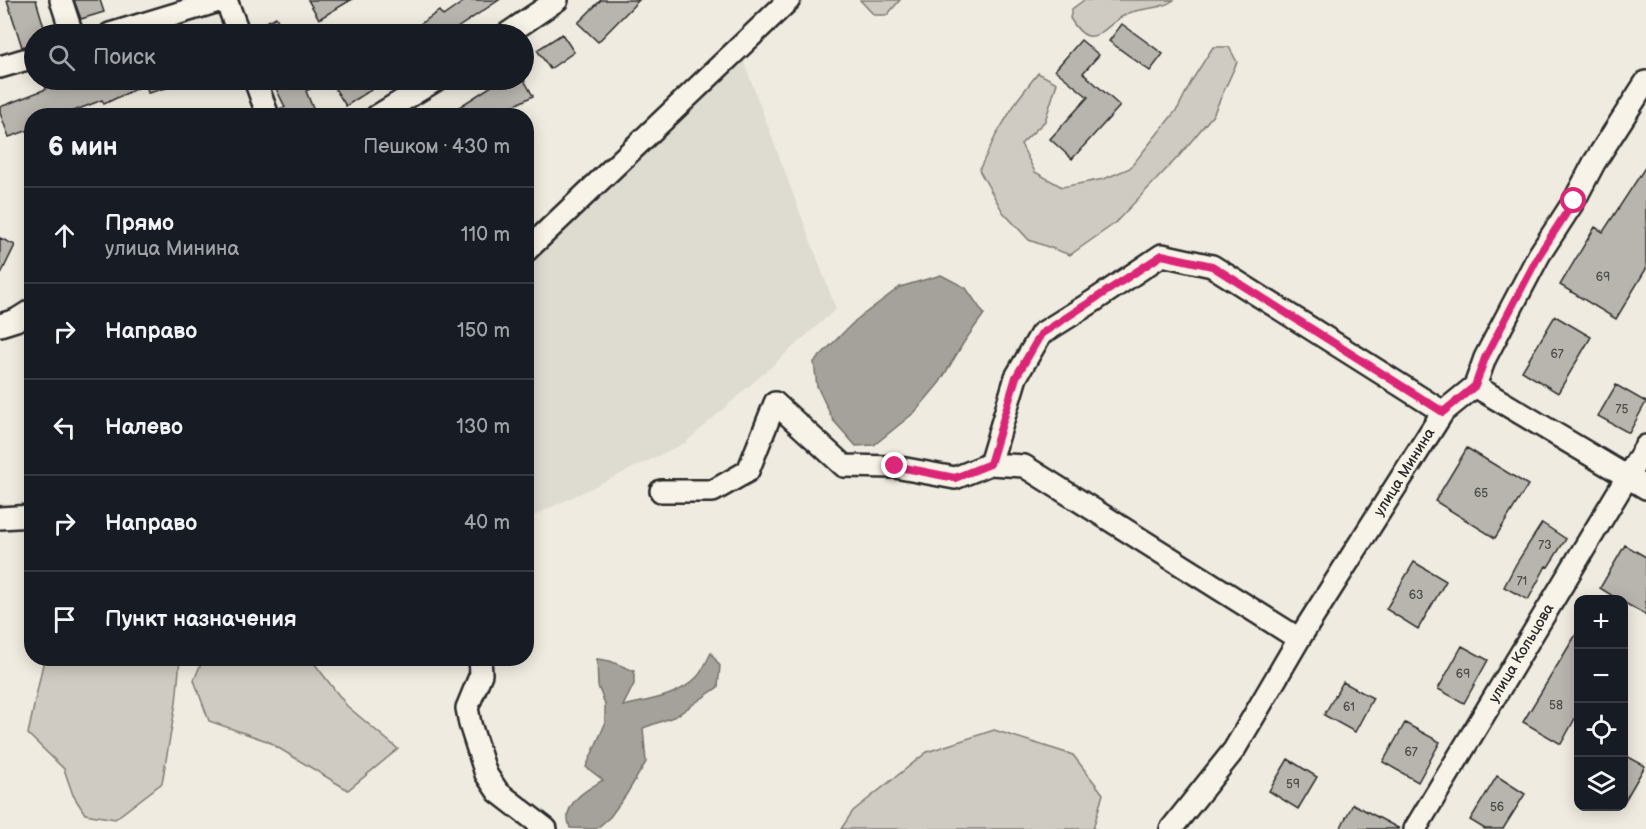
<!DOCTYPE html>
<html lang="ru">
<head>
<meta charset="utf-8">
<style>
  body { margin:0; font-family:"Balsamiq Sans",sans-serif; background:#20242c; color:#f1f3f6 }
  .controls { position:absolute; right:18px; bottom:18px; display:grid; overflow:hidden; border-radius:12px; box-shadow:0 3px 15px #0003 }
  .controls button { width:54px; height:54px; display:grid; place-items:center; padding:0; border:0; border-bottom:2px solid #363941; background:#171b24; color:#f1f3f6; font:30px sans-serif }
  .stop { position:absolute; width:18px; height:18px; margin:-14px; border:4px solid #db2777; border-radius:50%; background:#fff }
  .stop.end { background:#db2777; border-color:#fff; box-shadow:0 2px 6px #0008 }
  .list { margin:0; padding:0; list-style:none }
  h2 { display:flex; justify-content:space-between; align-items:center; height:78px; margin:0; padding:0 24px; font-size:26px }
  h2 small { font-size:20px; font-weight:400; color:#9ea1a6 }
  .list li { display:grid; grid-template-columns:39px 1fr auto; gap:18px; align-items:center; box-sizing:border-box; height:96px; padding:0 24px; border-top:2px solid #363941 }
  .list b { display:block; font-size:22px; white-space:nowrap }
  .list p { margin:0; font-size:20px; white-space:nowrap; color:#9ea1a6 }
  .list em { font-size:20px; font-style:normal; color:#9ea1a6 }
  .icon { flex:none; width:33px; height:33px; fill:none; stroke:currentColor; stroke-width:2; stroke-linecap:round; stroke-linejoin:round }
  .map { position:relative; flex:none; width:1646px; height:829px; overflow:hidden }
  .search { position:absolute; background:#171b24; box-shadow:0 3px 15px #0003; left:24px; top:24px; width:510px; height:66px; display:flex; align-items:center; gap:15px; box-sizing:border-box; padding:0 21px; border-radius:33px; color:#9ea1a6; font-size:22px }
  .panel { position:absolute; background:#171b24; box-shadow:0 3px 15px #0003; left:24px; top:108px; width:510px; height:558px; border-radius:24px }
  .map>svg:first-child { display:block }
  .built { fill:#dedbd1 }
  .green { fill:#cfcbc2; stroke:#7d7b76; stroke-width:1.5 }
  .water { fill:#a4a29a; stroke:#74726e; stroke-width:1.5 }
  .building { fill:#b8b5ae; stroke:#2b2b2b; stroke-width:1.5 }
  .lines { fill:none; stroke-linecap:round; stroke-linejoin:round }
  .minor-casing { stroke:#2b2b2b; stroke-width:26 }
  .minor { stroke:#f7f3e8; stroke-width:21 }
  .route { stroke:#db2777; stroke-width:8 }
  .labels { text-anchor:middle; stroke-width:4.5; stroke-linejoin:round; paint-order:stroke }
  .number-label { font-size:12px; fill:#4e4e4c }
  .street-label { font-size:15px; fill:#2b2b2b; stroke:#f7f3e8 }
</style>
</head>
<body>
<div class="map">
<svg width="1646" height="829" viewBox="0 0 1646 829">
  <rect width="100%" height="100%" fill="#efebe0"/>
  <filter id="ink" filterUnits="userSpaceOnUse"><feTurbulence type="fractalNoise" baseFrequency=".0167" numOctaves="2"/><feDisplacementMap in="SourceGraphic" scale="12" xChannelSelector="R" yChannelSelector="G"/><feConvolveMatrix kernelMatrix="1 2 1 2 8 2 1 2 1" color-interpolation-filters="sRGB"/></filter>
  <g filter="url(#ink)">
    <!-- built -->
    <path class="built" d="M741,54l95,255 -151,134 -158,76v-265z"/>
    <!-- green -->
    <path class="green" d="M860,0h40l-13,15h-13z
      M1084,0h90c-14,10 -30,7 -45,13 -25,10 -36,44 -59,5l2,-9z
      M1213,47h16l8,15 -24,53 -34,41 -65,68 -44,31 -41,-15 -26,-28 -24,-42 17,-35 22,-36 20,-26 19,10 -12,38 -24,23 14,28 27,15 42,-8 26,-11 48,-60 14,-28z
      M44,659h136l-4,44 -14,80 -47,36 -30,-5 -12,-19 -9,-26 -36,-35z
      M203,659h108l36,47 51,43 -50,41 -81,-49 -58,-20 -15,-41z
      M994,730l79,25 30,39 -10,35h-252l12,-18 74,-59z"/>
    <!-- water -->
    <path class="water" d="M941,275l25,13 18,26 -20,28 -24,40 -25,30 -41,33 -18,1 -23,-26 -16,-34 -3,-24 42,-42 44,-33z
      M711,653l9,13 -2,21 -42,29 -33,12 3,34 -20,33 -16,22 -14,12 -26,-1c-1,-4 -3,-10 -2,-14 4,-17 22,-26 35,-34l-17,-13 19,-43v-20l-7,-18 -1,-27 13,2 24,10v13l-11,22c25,-6 55,-9 74,-29 6,-6 10,-17 14,-24z"/>
    <!-- building -->
    <path class="building" d="M7,0h29l10,34h-12v9l-12,4z
      M74,0h26l4,12 -23,7z
      M308,0h43l-32,19z
      M466,0h33l-51,34h-23l-6,-9 20,-14 4,5z
      M601,0h38l-41,42 -20,-19z
      M276,17l9,17h-33l-1,-4z
      M1122,24l41,30 -13,17 -41,-30z
      M562,34l12,18 -24,17 -13,-19z
      M1081,40l18,15 -16,18 37,33 -48,53 -22,-20 38,-42 -33,-27z
      M61,80h123l1,3 -37,10 -2,-9 -42,20 -2,-4 -41,16h-29v13l-23,8 -9,-24v-6l46,-18 -1,-4z
      M272,80h36l4,8 -6,3 10,25h-36l-1,-7 6,-2z
      M345,80h24l5,8 -28,18 -12,-19z
      M501,80h23l9,16 -26,13 -1,-2 -13,9h-48z
      M1646,166v103l-30,50 -56,-34 35,-58 8,5z
      M0,238l15,7 -15,31z
      M1555,316l36,21 -33,56 -36,-22z
      M1616,385l30,17 -17,31 -31,-17z
      M1467,448l61,37 -33,53 -60,-37z
      M1542,523l24,16 -18,28 -2,-1 -18,34 -24,-13 12,-23z
      M1625,545l21,12v58l-23,-13v-2h-4l-19,-12z
      M1414,562l32,19 -28,48 -32,-20z
      M1578,631v82l-17,31 -38,-22z
      M1462,646l26,14 -24,43 -26,-14z
      M1343,682l30,16 -18,34 -31,-17z
      M1405,723l35,19 -22,40 -35,-20z
      M1623,754l22,12 -22,38z
      M1288,759l29,18 -19,32 -29,-18z
      M1497,776l28,18 -22,35h-18l-15,-9z
      M1353,804l47,25h-60z"/>
    <g class="lines">
      <!-- minor casing -->
      <g class="minor-casing">
        <path id="minor" d="M61,0l11,34
          M226,0l13,34
          M110,34l112,-34
          M507,34l50,-34
          M0,67l34,-10
          M255,80l13,36
          M377,116l59,-36
          M526,251l263,-251
          M0,325l16,-5 16,-10
          M1475,386l171,102
          M990,464l26,-87 25,-43 51,-32 70,-47 50,11 231,146
          M661,491h52l35,-20 27,-68 69,63 51,1 60,11 35,-14 34,2 275,173
          M0,518l32,-2
          M480,658l1,16 -14,34 3,16 16,50 12,18 48,37
          M1171,829l63,-79 65,-111 144,-227 32,-26 10,-28 54,-103 35,-54 20,-38 52,-81
          M1415,829l231,-383"/>
      </g>
      <!-- minor -->
      <use href="#minor" class="minor"/>
    </g>
  </g>
  <g class="lines" filter="url(#ink)">
    <!-- route -->
    <path class="route" d="M895,466l60,12 35,-14 26,-87 25,-43 121,-79 50,11 231,146 32,-26 10,-28 54,-103 35,-54"/>
  </g>
  <g class="labels">
    <!-- number labels -->
    <g class="number-label">
      <text x="1603" y="281">69</text>
      <text x="1557" y="358">67</text>
      <text x="1622" y="413">75</text>
      <text x="1481" y="497">65</text>
      <text x="1545" y="549">73</text>
      <text x="1522" y="585">71</text>
      <text x="1416" y="599">63</text>
      <text x="1463" y="678">69</text>
      <text x="1556" y="709">58</text>
      <text x="1349" y="711">61</text>
      <text x="1411" y="756">67</text>
      <text x="1293" y="788">59</text>
      <text x="1497" y="811">56</text>
    </g>
    <!-- street labels -->
    <g class="street-label">
      <text transform="translate(1404 472) rotate(-58)" y="5">улица Минина</text>
      <text transform="translate(1521 653) rotate(-59)" y="5">улица Кольцова</text>
    </g>
  </g>
</svg>
<div class="controls">
<button>+</button>
<button>−</button>
<button><svg class="icon" aria-label="locate" viewBox="0 0 24 24"><circle cx="12" cy="12" r="6"/><path d="M12 2v4M12 18v4M2 12h4M18 12h4"/></svg></button>
<button><svg class="icon" aria-label="layers" viewBox="0 0 24 24"><path d="M12 4l9 5-9 5-9-5zM3 14l9 5 9-5"/></svg></button>
</div>
<div class="stop" style="left:1574px;top:201px"></div>
<div class="stop end" style="left:895px;top:466px"></div>
<div class="search"><svg class="icon" aria-label="search" viewBox="0 0 24 24"><circle cx="10" cy="10" r="6"/><path d="M15 15l6 6"/></svg>Поиск</div>
<section class="panel">
<h2>6 мин<small>Пешком · 430 m</small></h2>
<ul class="list">
<li><svg class="icon" aria-label="ahead" viewBox="0 0 24 24"><path d="M12 20V5M6 11l6-6 6 6"/></svg><div><b>Прямо</b><p>улица Минина</p></div><em>110 m</em></li>
<li><svg class="icon" aria-label="right" viewBox="0 0 24 24"><path d="M7 20v-9h11M14 6l5 5-5 5"/></svg><div><b>Направо</b></div><em>150 m</em></li>
<li><svg class="icon" aria-label="left" viewBox="0 0 24 24"><path d="M17 20v-9H6M10 6l-5 5 5 5"/></svg><div><b>Налево</b></div><em>130 m</em></li>
<li><svg class="icon" aria-label="right" viewBox="0 0 24 24"><path d="M7 20v-9h11M14 6l5 5-5 5"/></svg><div><b>Направо</b></div><em>40 m</em></li>
<li><svg class="icon" aria-label="arrive" viewBox="0 0 24 24"><path d="M6 21V4h12l-3 4 3 4H6"/></svg><div><b>Пункт назначения</b></div></li>
</ul>
</section>
</div>
</body>
</html>
